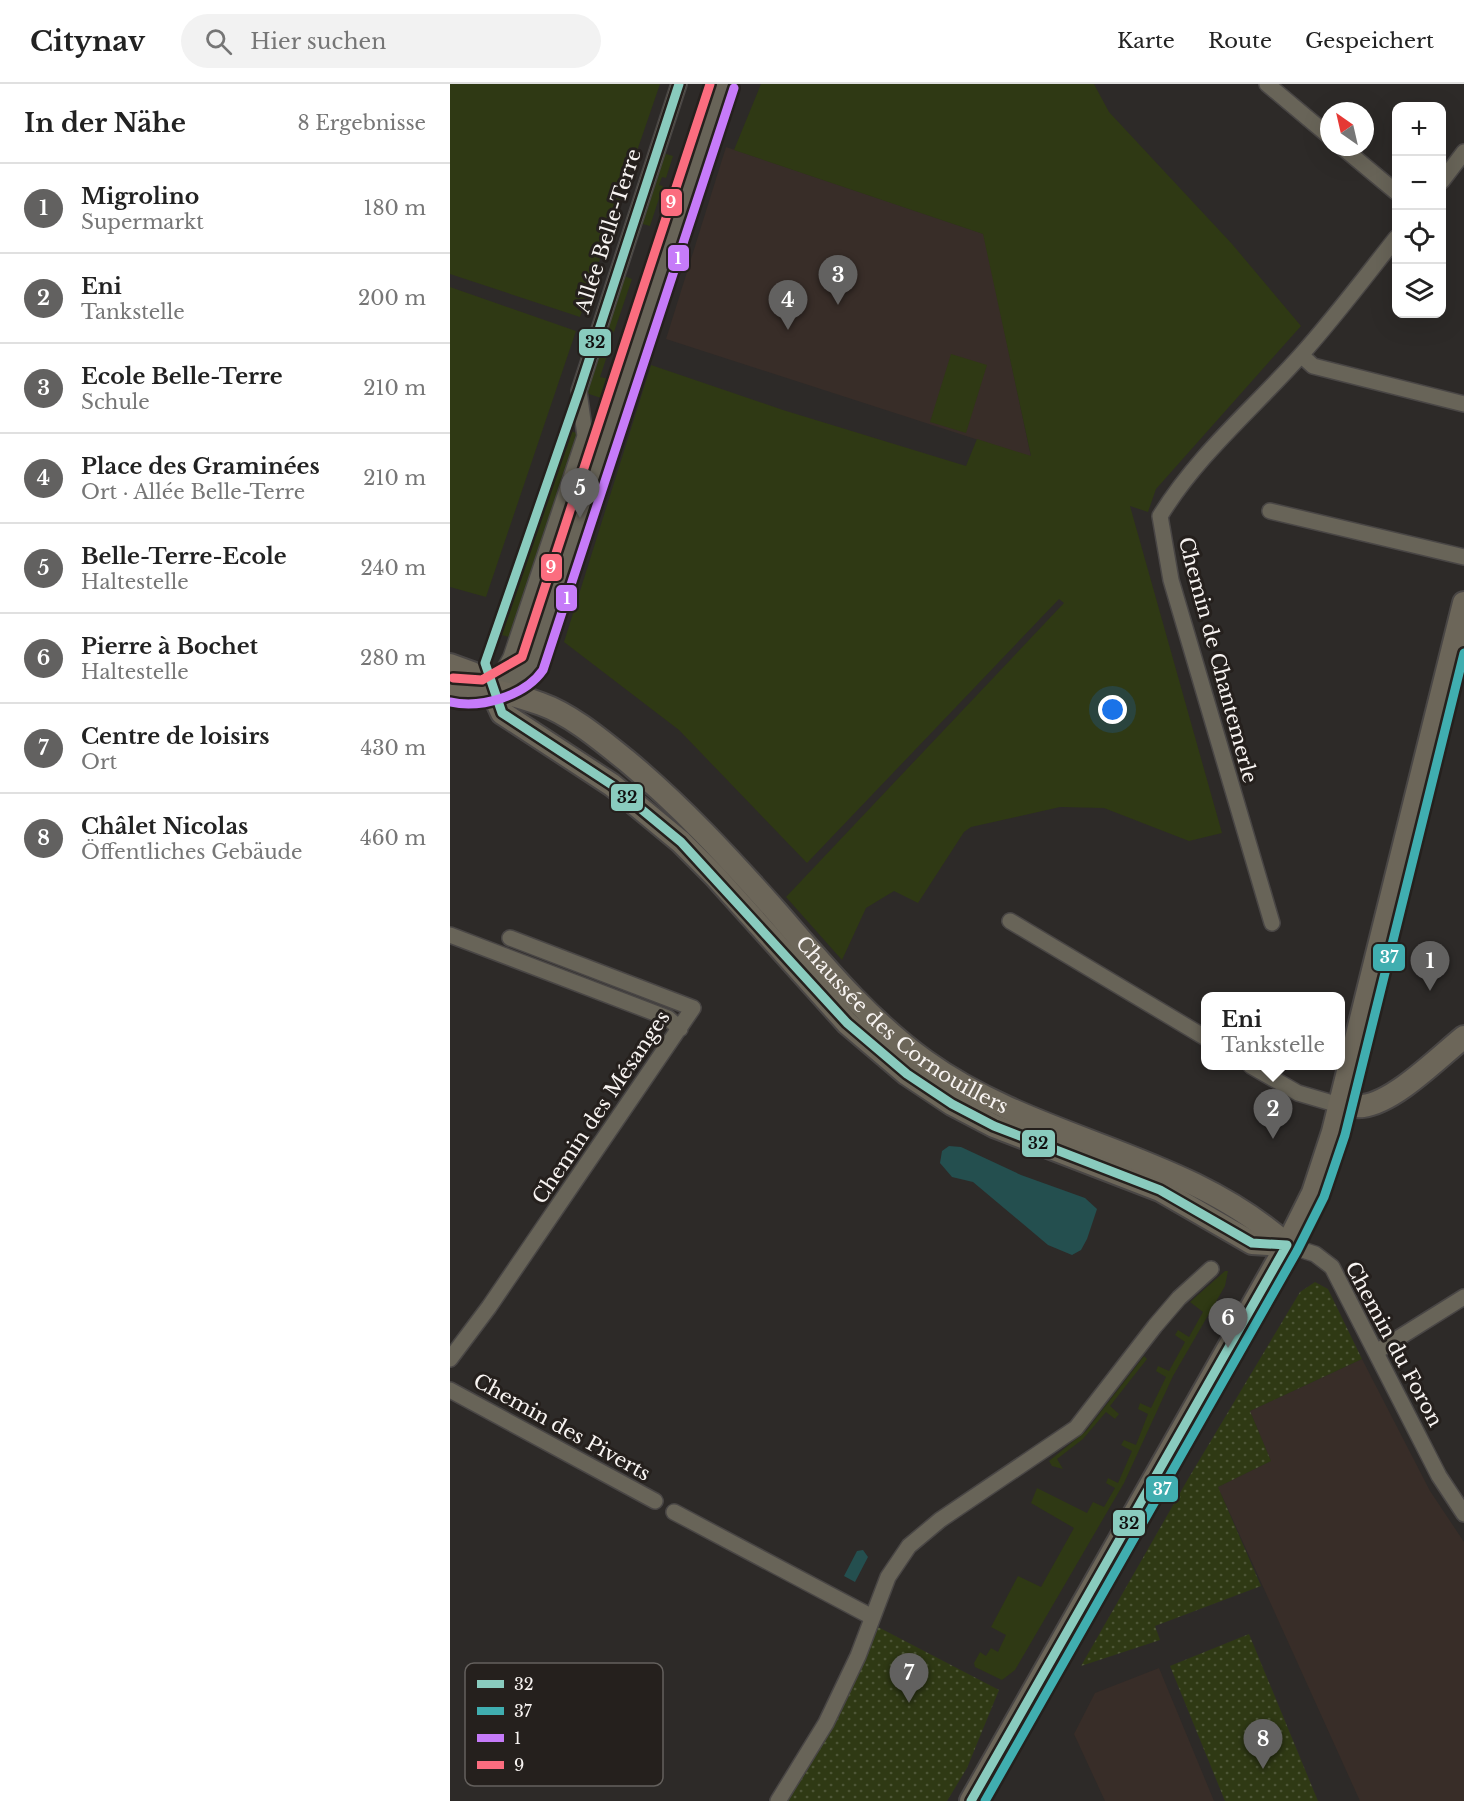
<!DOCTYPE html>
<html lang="de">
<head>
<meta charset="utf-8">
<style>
  body { margin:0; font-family:"Libre Baskerville",serif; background:#f2f2f2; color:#222 }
  .controls { position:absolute; right:18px; top:18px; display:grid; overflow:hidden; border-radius:12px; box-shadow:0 6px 24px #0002 }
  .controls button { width:54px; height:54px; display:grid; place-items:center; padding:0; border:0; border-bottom:2px solid #e0e0e0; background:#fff; color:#222; font:30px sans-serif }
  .compass { position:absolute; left:870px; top:18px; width:54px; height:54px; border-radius:50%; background:#fff; box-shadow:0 6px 24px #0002; rotate:326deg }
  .you { position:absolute; left:663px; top:626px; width:21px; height:21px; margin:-15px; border:4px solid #fff; border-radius:50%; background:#1a73e8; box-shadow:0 0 0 9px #1a73e833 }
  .badge { display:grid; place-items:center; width:39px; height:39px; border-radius:50%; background:#626160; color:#fff; font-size:20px; font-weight:700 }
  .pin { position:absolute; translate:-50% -50px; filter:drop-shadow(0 2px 3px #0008) }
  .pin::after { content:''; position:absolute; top:32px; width:21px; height:18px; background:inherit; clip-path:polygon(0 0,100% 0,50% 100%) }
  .popup { position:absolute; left:751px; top:908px; width:144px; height:78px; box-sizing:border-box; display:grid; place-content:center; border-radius:12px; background:#fff; filter:drop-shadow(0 2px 4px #0005); font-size:20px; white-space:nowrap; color:#767676 }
  .popup b { font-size:22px; color:#222 }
  .popup::after { content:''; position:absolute; left:50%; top:100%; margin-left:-12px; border:12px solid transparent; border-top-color:#fff }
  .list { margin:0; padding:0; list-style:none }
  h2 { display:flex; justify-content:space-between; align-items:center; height:78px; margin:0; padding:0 24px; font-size:26px }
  h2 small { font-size:20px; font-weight:400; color:#767676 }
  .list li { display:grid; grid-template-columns:39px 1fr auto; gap:18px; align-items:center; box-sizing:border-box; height:90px; padding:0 24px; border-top:2px solid #e0e0e0 }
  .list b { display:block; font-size:22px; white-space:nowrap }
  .list p { margin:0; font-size:20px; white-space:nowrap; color:#767676 }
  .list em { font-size:20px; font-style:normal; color:#767676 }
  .icon { flex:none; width:33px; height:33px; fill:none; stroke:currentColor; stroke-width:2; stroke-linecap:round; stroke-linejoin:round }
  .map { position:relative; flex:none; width:1014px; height:1717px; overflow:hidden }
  header { display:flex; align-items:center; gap:36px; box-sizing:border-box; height:84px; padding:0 30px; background:#fff; border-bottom:2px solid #e0e0e0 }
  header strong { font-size:28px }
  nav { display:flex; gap:33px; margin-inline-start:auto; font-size:21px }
  .search { width:420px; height:54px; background:#f2f2f2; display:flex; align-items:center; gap:15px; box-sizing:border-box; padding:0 21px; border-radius:33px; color:#767676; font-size:22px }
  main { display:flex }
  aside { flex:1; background:#fff }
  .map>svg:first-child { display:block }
  .built { fill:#382d28 }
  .green { fill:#2f3914 }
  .park { fill:url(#park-dots) }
  .water { fill:#244f4f }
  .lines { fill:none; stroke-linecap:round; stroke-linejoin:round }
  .street-casing { stroke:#494645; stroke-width:18 }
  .secondary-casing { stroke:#494645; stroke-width:26 }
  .street { stroke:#686458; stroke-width:15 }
  .secondary { stroke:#6c6659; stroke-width:22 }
  .bus-1-casing { stroke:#25201d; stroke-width:14 }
  .bus-2-casing { stroke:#25201d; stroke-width:14 }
  .bus-3-casing { stroke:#25201d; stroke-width:14 }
  .bus-4-casing { stroke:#25201d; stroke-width:14 }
  .bus-1 { stroke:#89cbbe; stroke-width:9 }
  .bus-2 { stroke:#40aeb0; stroke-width:9 }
  .bus-3 { stroke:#c67bf9; stroke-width:9 }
  .bus-4 { stroke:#fb6d7f; stroke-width:9 }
  .labels { text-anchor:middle; stroke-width:6; stroke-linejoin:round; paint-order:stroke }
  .street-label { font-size:20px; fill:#f8f4f2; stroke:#25201d }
  .key { fill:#25201d; stroke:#64605d; stroke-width:1.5 }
  .key-label { font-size:16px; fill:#f8f4f2 }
  .line-badge { stroke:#25201d; stroke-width:2 }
  .badge-label { font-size:16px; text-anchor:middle; font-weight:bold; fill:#fff }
  .pale-badge-label { font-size:16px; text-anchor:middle; font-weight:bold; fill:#111 }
</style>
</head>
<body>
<header>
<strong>Citynav</strong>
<div class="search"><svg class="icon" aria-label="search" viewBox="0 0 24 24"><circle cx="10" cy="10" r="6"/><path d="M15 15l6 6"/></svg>Hier suchen</div>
<nav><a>Karte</a><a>Route</a><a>Gespeichert</a></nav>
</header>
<main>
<aside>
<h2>In der Nähe<small>8 Ergebnisse</small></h2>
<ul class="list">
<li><span class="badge">1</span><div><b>Migrolino</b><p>Supermarkt</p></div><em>180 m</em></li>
<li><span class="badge">2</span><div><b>Eni</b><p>Tankstelle</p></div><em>200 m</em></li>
<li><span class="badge">3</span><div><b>Ecole Belle-Terre</b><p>Schule</p></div><em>210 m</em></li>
<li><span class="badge">4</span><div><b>Place des Graminées</b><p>Ort · Allée Belle-Terre</p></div><em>210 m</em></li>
<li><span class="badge">5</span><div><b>Belle-Terre-Ecole</b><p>Haltestelle</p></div><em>240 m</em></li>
<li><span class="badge">6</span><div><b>Pierre à Bochet</b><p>Haltestelle</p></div><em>280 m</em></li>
<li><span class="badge">7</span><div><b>Centre de loisirs</b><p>Ort</p></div><em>430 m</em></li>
<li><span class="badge">8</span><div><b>Châlet Nicolas</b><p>Öffentliches Gebäude</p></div><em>460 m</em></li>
</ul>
</aside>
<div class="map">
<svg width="1014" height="1717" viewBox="0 0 1014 1717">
  <defs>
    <pattern id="park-dots" width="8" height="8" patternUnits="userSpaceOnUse" patternTransform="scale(1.5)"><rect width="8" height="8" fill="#2f3914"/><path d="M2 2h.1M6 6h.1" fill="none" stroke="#4e5637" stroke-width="1.8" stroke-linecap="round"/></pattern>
  </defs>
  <rect width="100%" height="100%" fill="#2d2a28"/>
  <!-- built -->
  <path class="built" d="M276,63l258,87 47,223 -365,-118z
    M912,1275l68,132 34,51v259h-104l-142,-314 53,-26 -21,-50z
    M709,1584l55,133h-109l-31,-67 21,-41z"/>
  <!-- green -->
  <path class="green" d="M0,0h210l-80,233 -130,-43z
    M256,0h12l-17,51 -10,-4z
    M311,0h333l15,28 123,132 69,82 -145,163 -8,23 -18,-6 92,327 -33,8 -85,-33 -44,-1 -89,20 -7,5 -46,71 -24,-12 -28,17 -24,52 -56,-63 278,-294 -5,-4 -252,264 -128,-133 -115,-88 87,-277 132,45 183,56 11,-27 54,17 -48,-222 -249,-84z
    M213,69l10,3 -7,22 -4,-1 -3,8 4,1 -13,40 -11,-3z
    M206,154l10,3 -32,98 -11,-4 18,-53 5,1 3,-9 -5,-1z
    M172,191l10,4 -18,53 -10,-3z
    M0,203l126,44 -90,266 -36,-10z
    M152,254l10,3 -12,36 9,2 11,-35 11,3 -18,55 -30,-10z
    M501,270l36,11 -21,68 -36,-11z
    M120,347l7,2 -68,204 -7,-2z
    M143,354l7,3 -68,203 -7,-2z
    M775,1187h3l-3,15 -52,90 -49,107 -109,187 -13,10 -27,-13 -1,-4 6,-11 6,4 5,-8 7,4 8,-17 -15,-8 27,-51 23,11 33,-59 -43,-25 6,-15 50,25 6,-11 11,5 11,-19 -9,-5 2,-5 10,5 14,-32 -11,-6 3,-5 12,5 12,-31 -10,-5 2,-6 11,5 15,-31 -10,-6 2,-5 11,5 16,-29 -10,-7 3,-5 11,7 14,-25 -13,-10z
    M694,1272l3,3 -37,47 9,8 -4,5 -9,-7 -23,27 -26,20 6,10 -11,-3 -3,-5 37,-30z"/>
  <!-- park -->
  <path class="park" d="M865,1198l13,7 34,70 -112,52 21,50 -53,26 43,99 -106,40 5,14 -79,26 107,-187 112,-187z
    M428,1543l121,63 -32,78 -20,33h-161l60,-105z
    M799,1550l69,167h-93l-55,-135z"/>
  <!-- water -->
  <path class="water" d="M499,1062l12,1 60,28 64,23 12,11 -10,30 -6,11 -9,5 -24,-10 -75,-63 -21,-5 -12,-14 2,-12z
    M413,1466l5,7 -13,25 -11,-6 13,-25z"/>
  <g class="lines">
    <!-- street casing -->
    <g class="street-casing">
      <path id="street" d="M817,0l62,52
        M892,63l54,45
        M992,97l22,-29
        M851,271l12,11 151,38
        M820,427l194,46
        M999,583l15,4
        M43,606l18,-33 74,-221 -6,-45 100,-307
        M42,607l40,-26 191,-581
        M560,837l196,117
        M822,839l-101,-343 -11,-64c38,-62 93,-107 141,-161 34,-38 64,-78 95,-117
        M0,851l218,83 12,11
        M801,982l47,27 41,12
        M837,1161l28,9 17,13 107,209 25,38
        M926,1268l88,-55
        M0,1275l39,-52 204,-299 -183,-70
        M0,1306l205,111
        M224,1428l198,105
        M328,1717l48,-78 32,-67 30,-79 21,-31 31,-26 136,-92 79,-102 24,-28 32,-29"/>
    </g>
    <!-- secondary casing -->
    <g class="secondary-casing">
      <g id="secondary">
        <path d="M0,581l22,8 20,18 10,22 110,72 69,57 34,34 132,147 60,51 45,30 42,22 166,64 92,53 35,2"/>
        <path id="s1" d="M0,606c14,4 27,1 41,1 15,1 36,8 50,13 31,11 61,37 86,57 54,45 102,97 149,150 46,53 92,109 149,150 112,81 258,91 362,184"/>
        <path d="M889,1021c8,0 17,2 24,1 32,-4 76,-49 101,-69"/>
        <path d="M521,1717l316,-556 26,-52 20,-61 131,-529"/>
      </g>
    </g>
    <!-- street -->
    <use href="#street" class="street"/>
    <!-- secondary -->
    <use href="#secondary" class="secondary"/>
    <!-- bus-1 casing -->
    <g class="bus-1-casing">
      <path id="bus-1" d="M229,0l-100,307 -94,272 17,50 110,72 69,57 166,181 60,51 45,30 42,22 166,64 92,53 35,2
        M521,1717l316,-556"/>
    </g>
    <!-- bus-2 casing -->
    <g class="bus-2-casing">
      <path id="bus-2" d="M535,1717l312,-550 27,-54 21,-62 119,-482"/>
    </g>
    <!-- bus-3 casing -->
    <g class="bus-3-casing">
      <path id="bus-3" d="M0,618c31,7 75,-6 93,-32l191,-582"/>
    </g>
    <!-- bus-4 casing -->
    <g class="bus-4-casing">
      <path id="bus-4" d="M3,594l29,2 40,-23 188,-573"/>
    </g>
    <!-- bus-1 -->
    <use href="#bus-1" class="bus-1"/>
    <!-- bus-2 -->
    <use href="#bus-2" class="bus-2"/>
    <!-- bus-3 -->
    <use href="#bus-3" class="bus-3"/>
    <!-- bus-4 -->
    <use href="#bus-4" class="bus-4"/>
  </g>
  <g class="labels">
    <!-- street labels -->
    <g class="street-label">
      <text transform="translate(158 147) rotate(-72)" y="7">Allée Belle-Terre</text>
      <text transform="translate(768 576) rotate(75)" y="7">Chemin de Chantemerle</text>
      <text dy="7" stroke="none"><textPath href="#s1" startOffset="580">Chaussée des Cornouillers</textPath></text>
      <text transform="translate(151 1023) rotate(-56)" y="7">Chemin des Mésanges</text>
      <text transform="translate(944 1260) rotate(62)" y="7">Chemin du Foron</text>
      <text transform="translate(112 1343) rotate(29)" y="7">Chemin des Piverts</text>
    </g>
  </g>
  <!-- legend -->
  <rect x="15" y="1579" width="198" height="123" rx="9" class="key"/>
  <rect x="27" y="1596" width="27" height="8" fill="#89cbbe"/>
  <rect x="27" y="1623" width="27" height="8" fill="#40aeb0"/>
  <rect x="27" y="1650" width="27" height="8" fill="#c67bf9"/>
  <rect x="27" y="1677" width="27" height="8" fill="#fb6d7f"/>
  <g class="key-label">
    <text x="64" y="1606">32</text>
    <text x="64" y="1633">37</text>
    <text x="64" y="1660">1</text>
    <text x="64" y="1687">9</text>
  </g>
  <g class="line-badge">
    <rect x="210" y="104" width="23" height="29" rx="6" fill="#fb6d7f"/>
    <rect x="217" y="160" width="23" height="28" rx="6" fill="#c67bf9"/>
    <rect x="128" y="244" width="34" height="29" rx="6" fill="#89cbbe"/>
    <rect x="90" y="469" width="23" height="29" rx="6" fill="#fb6d7f"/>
    <rect x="105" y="500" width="23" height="28" rx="6" fill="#c67bf9"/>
    <rect x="160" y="699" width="34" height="29" rx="6" fill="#89cbbe"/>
    <rect x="922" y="859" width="34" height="29" rx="6" fill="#40aeb0"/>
    <rect x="571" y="1045" width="35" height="29" rx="6" fill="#89cbbe"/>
    <rect x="695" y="1391" width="34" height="28" rx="6" fill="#40aeb0"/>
    <rect x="662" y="1425" width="34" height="28" rx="6" fill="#89cbbe"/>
  </g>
  <g class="badge-label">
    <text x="221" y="124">9</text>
    <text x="228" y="180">1</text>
    <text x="101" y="489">9</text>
    <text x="117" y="520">1</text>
    <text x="939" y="879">37</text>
    <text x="712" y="1411">37</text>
  </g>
  <g class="pale-badge-label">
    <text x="145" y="264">32</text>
    <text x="177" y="719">32</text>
    <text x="588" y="1065">32</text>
    <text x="679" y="1445">32</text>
  </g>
</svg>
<div class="controls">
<button>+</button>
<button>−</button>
<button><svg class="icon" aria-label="locate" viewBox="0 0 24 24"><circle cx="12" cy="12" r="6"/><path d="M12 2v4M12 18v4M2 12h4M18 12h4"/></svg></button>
<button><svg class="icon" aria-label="layers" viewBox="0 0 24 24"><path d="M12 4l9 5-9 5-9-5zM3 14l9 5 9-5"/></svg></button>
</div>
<svg class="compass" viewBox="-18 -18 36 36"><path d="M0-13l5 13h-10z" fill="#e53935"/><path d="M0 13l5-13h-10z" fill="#767676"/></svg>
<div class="you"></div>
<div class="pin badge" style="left:980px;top:907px">1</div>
<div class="pin badge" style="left:823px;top:1055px">2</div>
<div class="popup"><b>Eni</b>Tankstelle</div>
<div class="pin badge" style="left:388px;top:221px">3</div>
<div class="pin badge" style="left:338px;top:246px">4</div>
<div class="pin badge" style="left:130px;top:434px">5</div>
<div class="pin badge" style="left:778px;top:1264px">6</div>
<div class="pin badge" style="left:459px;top:1619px">7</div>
<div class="pin badge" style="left:813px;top:1685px">8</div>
</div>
</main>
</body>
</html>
